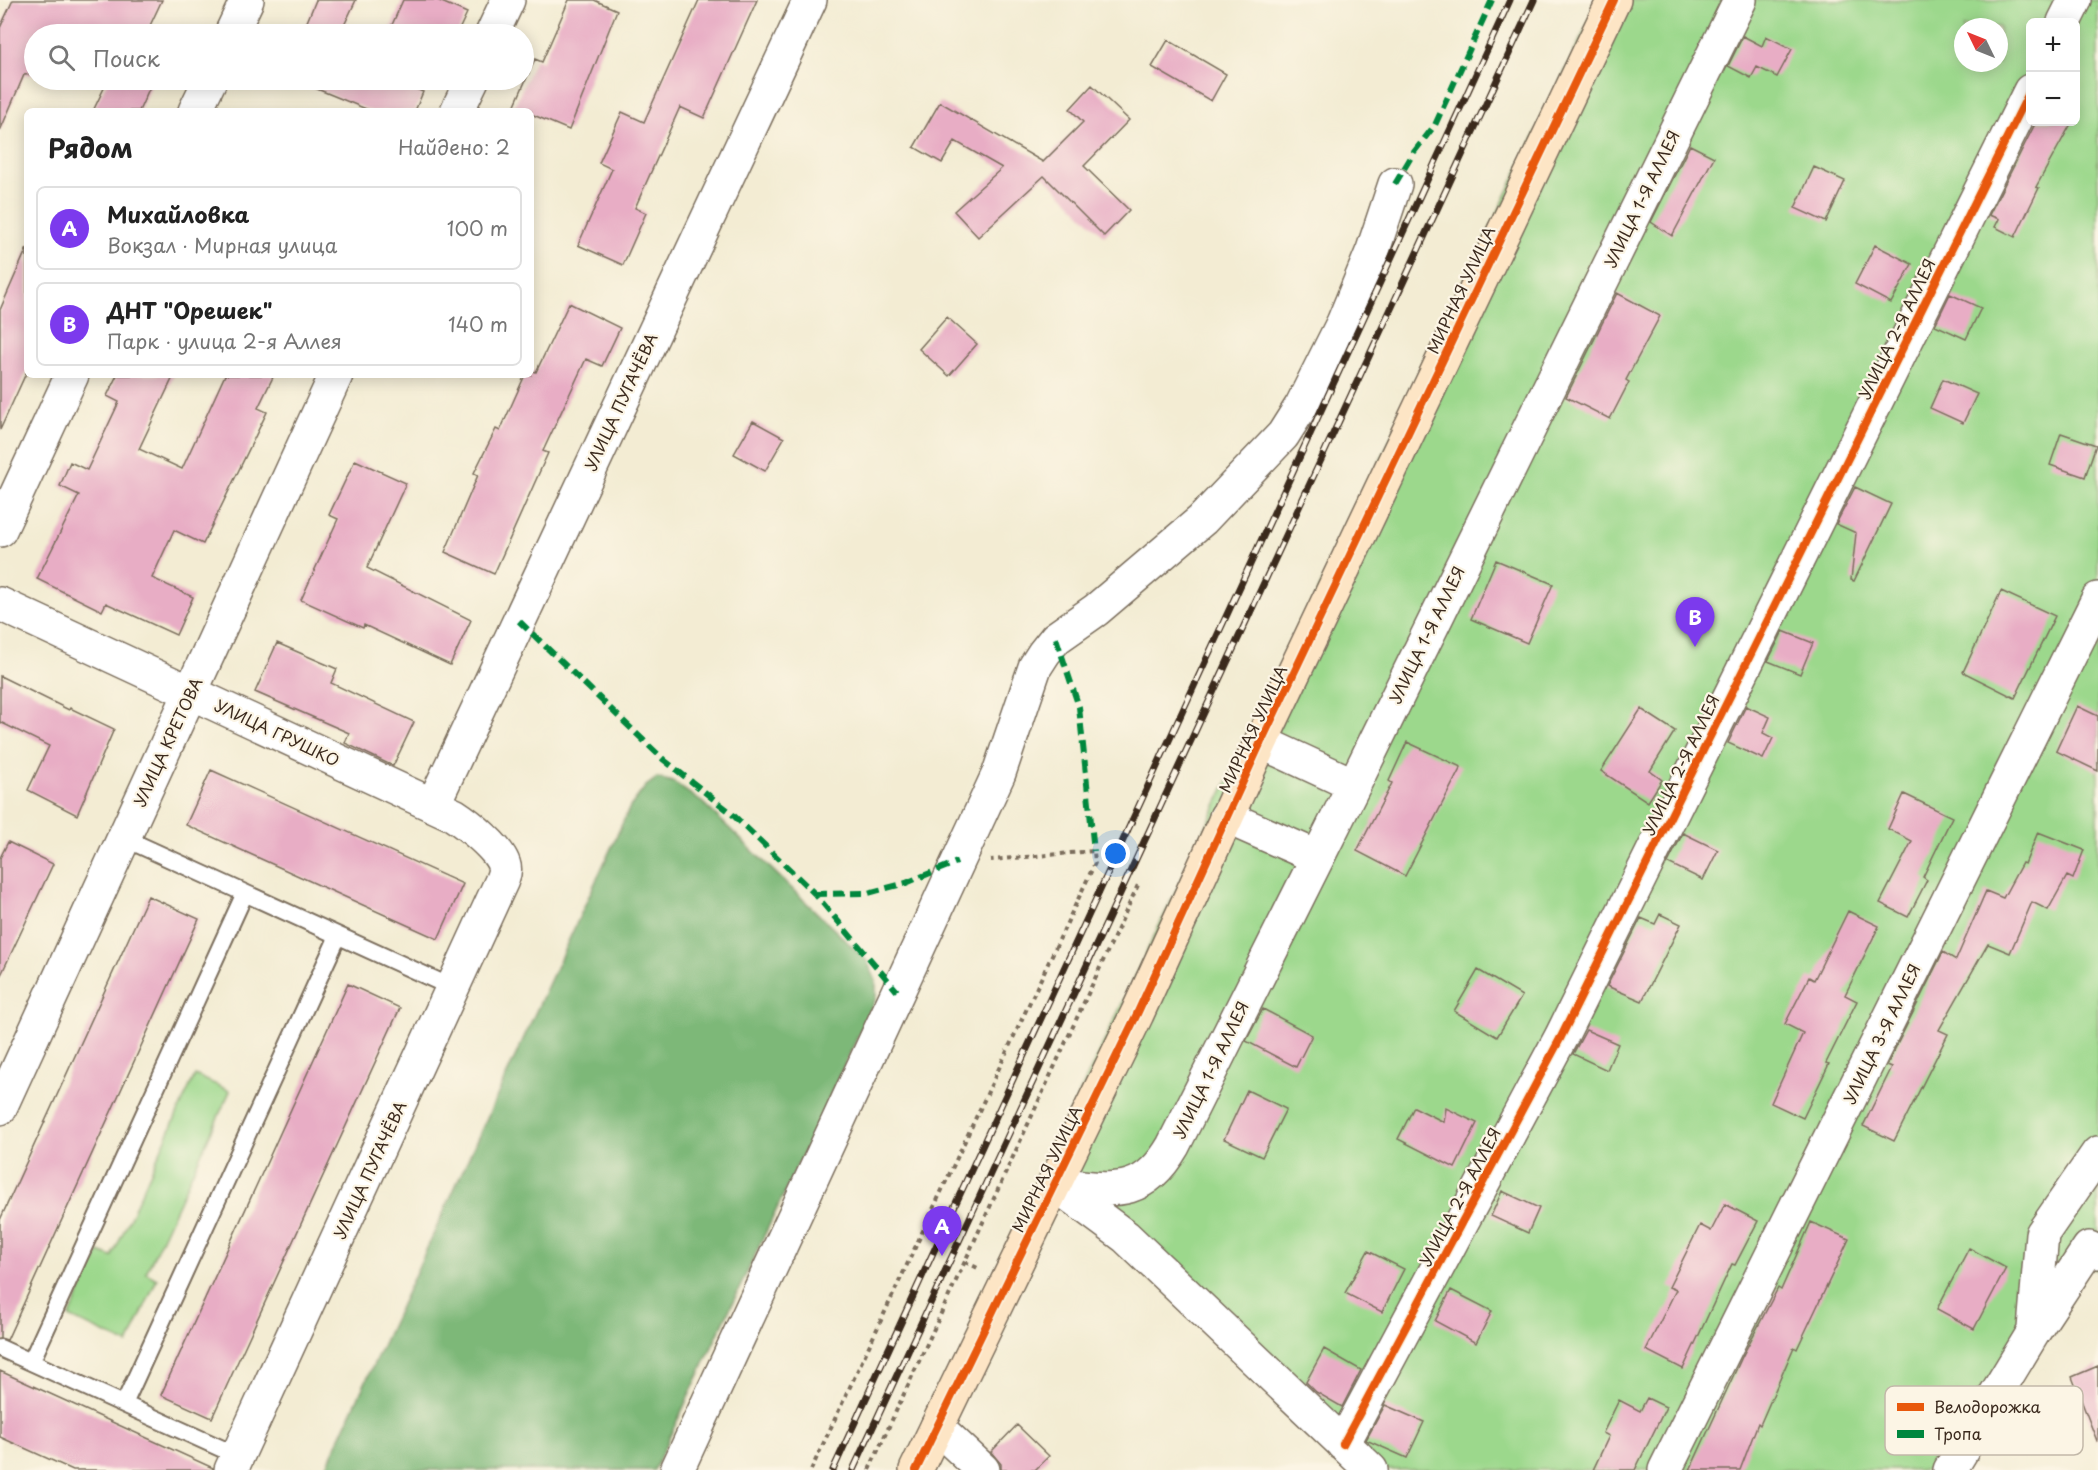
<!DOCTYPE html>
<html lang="ru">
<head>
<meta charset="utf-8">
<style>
  body { margin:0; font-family:"Playpen Sans",sans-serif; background:#f2f2f2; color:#222 }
  .controls { position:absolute; right:18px; top:18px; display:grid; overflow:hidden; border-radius:9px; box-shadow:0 3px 15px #0003 }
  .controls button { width:54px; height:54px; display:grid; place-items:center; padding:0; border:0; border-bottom:2px solid #e0e0e0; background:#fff; color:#222; font:30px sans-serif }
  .compass { position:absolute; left:1954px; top:18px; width:54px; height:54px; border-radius:50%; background:#fff; box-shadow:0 3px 15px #0003; rotate:313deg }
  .you { position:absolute; left:1116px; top:854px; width:21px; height:21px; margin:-15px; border:4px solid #fff; border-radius:50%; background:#1a73e8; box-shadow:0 0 0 9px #1a73e833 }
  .badge { display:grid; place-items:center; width:39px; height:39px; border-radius:50%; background:#7c3aed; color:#fff; font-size:20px; font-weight:700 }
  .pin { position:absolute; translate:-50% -50px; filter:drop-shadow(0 2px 3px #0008) }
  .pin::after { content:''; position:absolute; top:32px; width:21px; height:18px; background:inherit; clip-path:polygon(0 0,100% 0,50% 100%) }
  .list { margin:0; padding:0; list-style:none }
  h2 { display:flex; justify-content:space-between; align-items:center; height:78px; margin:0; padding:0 24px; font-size:26px }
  h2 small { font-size:20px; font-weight:400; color:#767676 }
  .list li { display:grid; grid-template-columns:39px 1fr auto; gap:18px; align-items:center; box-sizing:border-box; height:84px; margin:0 12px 12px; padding:0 12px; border:2px solid #e0e0e0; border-radius:9px }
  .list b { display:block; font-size:22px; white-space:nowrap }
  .list p { margin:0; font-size:20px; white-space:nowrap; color:#767676 }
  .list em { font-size:20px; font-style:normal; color:#767676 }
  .icon { flex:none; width:33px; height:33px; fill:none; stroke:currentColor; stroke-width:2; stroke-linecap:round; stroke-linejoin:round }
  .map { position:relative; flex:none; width:2098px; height:1470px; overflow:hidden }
  .search { position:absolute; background:#fff; box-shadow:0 3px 15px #0003; left:24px; top:24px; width:510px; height:66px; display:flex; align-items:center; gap:15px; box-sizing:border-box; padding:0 21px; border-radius:33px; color:#767676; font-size:22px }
  .panel { position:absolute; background:#fff; box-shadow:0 3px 15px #0003; left:24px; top:108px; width:510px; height:270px; border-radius:9px }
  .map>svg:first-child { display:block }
  .green { fill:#9cd88c; stroke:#6c8155; stroke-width:1.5; fill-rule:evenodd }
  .forest { fill:#7db878; stroke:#5c714b; stroke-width:1.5 }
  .building { fill:#e8adc5 }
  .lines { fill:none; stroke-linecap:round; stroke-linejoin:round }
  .lane-casing { stroke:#7b6e5d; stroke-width:20 }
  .street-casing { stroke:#7b6e5d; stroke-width:36 }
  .secondary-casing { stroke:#7b6e5d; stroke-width:36 }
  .path { stroke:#7b6e5d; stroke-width:4; stroke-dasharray:4.5 4.5; stroke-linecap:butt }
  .lane { stroke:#fff; stroke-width:16 }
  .street { stroke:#fff; stroke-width:33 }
  .secondary { stroke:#fde5c5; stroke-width:33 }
  .rail-casing { stroke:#3b2a1e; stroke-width:7 }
  .rail { stroke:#fcf5e5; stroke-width:4.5; stroke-dasharray:14; stroke-linecap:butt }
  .quiet { stroke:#00873e; stroke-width:6; stroke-dasharray:12 6; stroke-linecap:butt }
  .cycleway-casing { stroke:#fcf5e5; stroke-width:11 }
  .cycleway { stroke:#e8590c; stroke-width:8 }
  .labels { text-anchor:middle; stroke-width:4.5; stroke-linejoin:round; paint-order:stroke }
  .street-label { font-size:16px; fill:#3b2a1e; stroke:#fcf5e5 }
  .key { fill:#fcf5e5; stroke:#c2b8a9; stroke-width:1.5 }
  .key-label { font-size:16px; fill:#3b2a1e }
</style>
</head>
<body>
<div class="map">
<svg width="2098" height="1470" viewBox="0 0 2098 1470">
  <rect width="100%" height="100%" fill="#fcf5e5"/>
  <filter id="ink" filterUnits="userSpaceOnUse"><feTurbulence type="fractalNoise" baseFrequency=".0167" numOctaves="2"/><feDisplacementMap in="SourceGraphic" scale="12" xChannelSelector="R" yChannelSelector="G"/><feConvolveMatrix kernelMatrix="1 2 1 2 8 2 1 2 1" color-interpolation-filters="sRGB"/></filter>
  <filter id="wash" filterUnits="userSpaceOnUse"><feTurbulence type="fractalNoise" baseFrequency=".008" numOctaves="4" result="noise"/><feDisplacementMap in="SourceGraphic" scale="24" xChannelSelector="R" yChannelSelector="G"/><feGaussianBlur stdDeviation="1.35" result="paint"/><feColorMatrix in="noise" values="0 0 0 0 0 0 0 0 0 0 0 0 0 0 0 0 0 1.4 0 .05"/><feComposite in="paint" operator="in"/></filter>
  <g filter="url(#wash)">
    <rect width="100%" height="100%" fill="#f3ecd3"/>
    <!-- green -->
    <path class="green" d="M1599,0h499v1271l-29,-12 -134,211h-565l-328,-298zM2030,22h46v100h-46zM1963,27h36v36h-36z
      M195,1075l35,16 -84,182 11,6 -29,65 -59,-27 30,-65 13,5z"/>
    <!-- forest -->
    <path class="forest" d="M657,778l16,4 30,21 164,158 9,20v17l-222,472h-329l305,-663 16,-21z"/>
    <g id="blocks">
      <!-- building -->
      <path class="building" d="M13,0h149l-16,34h-112v40l-10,1 -24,56v-103z
        M316,0h40l-16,34h-38z
        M403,0h34l30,13 -10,21h-69z
        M569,0h25l23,10 -48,120 -38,-16v-3l-17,-4 21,-48 7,3z
        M699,0h58l-53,118 -24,-11 -45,101 11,5 -23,52 -45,-20 34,-76 -13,-6 23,-51 22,10z
        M1743,36l19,10 4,-10 26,13 -15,28 -20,-10 -6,11 -23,-12z
        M1168,40l58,34 -15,27 -59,-34z
        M108,80h45l-14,31h-46z
        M295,80h101l27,12 -8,19h-44z
        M1092,85l37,35 -45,46 45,44 -25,26 -60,-60 -66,61 -24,-26 48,-43 -47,-27 -13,22 -28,-16 26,-45 103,60 40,-40 -13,-13z
        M2036,122h36l-36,65 3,1 -24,49 -20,-10 4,-8 -10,-4z
        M1690,145l24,12 -42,79 -21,-14z
        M1814,167l31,14 -19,41 -31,-14z
        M1875,245l37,19 -21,39 -36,-19z
        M27,248v123l-27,59v-120z
        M1617,293l43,23 -34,64 3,2 -19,37 -44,-22z
        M1950,294l31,14 -15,31 -31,-14z
        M569,303l51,25 -18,38 -16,-7 -43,92 5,2 -54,121 -49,-22 33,-77 -4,-2 22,-44 4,2 25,-56h6v-5l5,2z
        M947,317l30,27 -28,32 -30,-27z
        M117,375h57l-35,74 43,20 43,-94h49l-16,33 9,4 -64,132 -29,-14 -22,48 41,19 -17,38 -70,-32 -4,8 -65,-32 42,-84 -19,-9 10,-24 17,8 32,-68 -12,-6z
        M1943,379l34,15 -14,29 -33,-15z
        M753,421l31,17 -19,33 -31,-17z
        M2061,433l35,12 -11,32 -35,-12z
        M355,460l51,23 -39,85 104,52 -21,45 -86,-40 -1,3 -62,-28 37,-81 -9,-4z
        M1855,487l36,17 -37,77 -3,-1 5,-47 -20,-9z
        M1496,560l57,24 -26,59 -56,-24z
        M2001,591l54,25 -40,82 -52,-26z
        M1783,631l30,12 -13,31 -32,-13z
        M277,643l60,26 -6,14 83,39 -21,44 -48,-23 4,-10 -94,-41z
        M0,676l69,34 1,-2 44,21 -37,86 -49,-25 21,-44 -49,-24z
        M1746,706l24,11 -7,16 10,5 -10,21 -35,-16z
        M2077,706l21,10v55l-42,-20z
        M1641,709l34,22 -25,40 12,9 -14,22 -47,-31z
        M1407,742l54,25 -56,109 -48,-25 35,-68 -3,-2z
        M211,770l252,114 -25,55 -252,-114z
        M1904,794l48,23 -29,60 4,3 -19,37 -28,-14 32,-62 -24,-12z
        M2038,832l46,18 -11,29 -6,-3 -19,34 -16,-8 -22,51 -22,-9 -49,86 9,4 -54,107 -31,-15 29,-59 -5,-2 56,-113 13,8 30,-69 17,7 19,-35 3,1z
        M1683,833l35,17 -15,30 -35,-17z
        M8,842l45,22 -53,113v-119z
        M148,896l51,23 -192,421 -7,-2v-118z
        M1848,911l31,15 -34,69 12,6 -31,62 3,1 -26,54 -32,-15 32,-70 -18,-9 24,-47 5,3z
        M1660,914l21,10 -39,77 -35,-15 34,-68 14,6z
        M1478,970l44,26 -25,41 -43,-26z
        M348,984l52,24 -188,410 -51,-23z
        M1263,1009l49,26 -16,32 -50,-26z
        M1586,1030l32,14 -11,26 -34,-16z
        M1247,1090l39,19 -24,48 -38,-18z
        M1414,1107l30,15 2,-14 31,15 -22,45 -57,-29z
        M1502,1191l37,17 -11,25 -37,-17z
        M1725,1204l33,17 -23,44 -3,-1 -49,105 -37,-19 30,-60 -7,-3 31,-62 11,6z
        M1811,1222l38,17 -52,110 -3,-2 -34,78 -2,-2 -18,47h-50l52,-113 36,-69 3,2z
        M1969,1248l37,20 -32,61 -37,-20z
        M1368,1251l36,18 -22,43 -37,-19z
        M1451,1290l41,21 -16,32 -41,-22z
        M1324,1349l37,21 -19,37 -26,-15 -10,-10z
        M2098,1366v74l-1,1 -25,-64z
        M0,1371l213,97v2h-140l-73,-33z
        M1647,1398l19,9 -31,63h-42l16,-34 -6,-3 16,-33 21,11z
        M1385,1405l39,17 -17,36 -41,-18z
        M1017,1425l32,31 -14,14h-34v-6l-10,-12z"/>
    </g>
  </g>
  <g filter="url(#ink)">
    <use href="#blocks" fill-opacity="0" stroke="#7b6e5d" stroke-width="1.5"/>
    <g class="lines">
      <!-- lane casing -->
      <g class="lane-casing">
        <path id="lane" d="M124,838l329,150
          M0,1348l238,108
          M31,1362l214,-469
          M124,1404l214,-468"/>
      </g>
      <!-- street casing -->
      <g class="street-casing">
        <path id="street" d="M2064,22l11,-22
          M231,34l16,-34
          M492,34l16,-34
          M195,111l15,-31
          M457,111l15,-31
          M0,530l72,-155
          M0,604l454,211c14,9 47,35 50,51 2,5 -1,10 -2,14l-271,590
          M1261,742l93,43
          M433,805l377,-805
          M1226,817l91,40
          M0,1108l336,-733
          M1054,1184c56,5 87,17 119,-38l181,-361 386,-785
          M1056,1185l70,52 245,233
          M2034,1329l8,-95 56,-81
          M937,1427l46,43
          M1343,1444l218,-407 469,-946
          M677,1470l322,-697 36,-106 9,-14 12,-15 40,-28 106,-90 81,-85 19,-30 41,-82 30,-73 22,-66
          M1665,1470l433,-871
          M1950,1470l83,-137 56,-85 9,4"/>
      </g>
      <!-- secondary casing -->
      <g class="secondary-casing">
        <path id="secondary" d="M916,1470l221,-456 124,-272 353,-742"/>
      </g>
      <!-- path -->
      <path class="path" d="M965,1262l15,7
        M811,1470l284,-607 -1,-12 -103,9
        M869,1470l269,-585"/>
      <!-- lane -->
      <use href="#lane" class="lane"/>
      <!-- street -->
      <use href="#street" class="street"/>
      <!-- secondary -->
      <use href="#secondary" class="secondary"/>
      <!-- rail casing -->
      <g class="rail-casing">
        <path id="rail" d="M833,1470l677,-1470
          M853,1470l681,-1470"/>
      </g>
      <!-- rail -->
      <use href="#rail" class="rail"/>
      <!-- quiet -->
      <path class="quiet" d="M1395,184l19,-32 21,-27 57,-125
        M519,621l145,139 66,52 85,82 82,97
        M1056,638l23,69 15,144
        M815,894l53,-1 38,-10 51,-21"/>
      <!-- cycleway casing -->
      <g class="cycleway-casing">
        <path id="cycleway" d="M1343,1444l218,-407 469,-946
          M916,1470l221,-456 124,-272 353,-742"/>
      </g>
      <!-- cycleway -->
      <use href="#cycleway" class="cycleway"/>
    </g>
  </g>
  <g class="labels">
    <!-- street labels -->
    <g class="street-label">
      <text transform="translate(1642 199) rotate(-64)" y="6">УЛИЦА 1-Я АЛЛЕЯ</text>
      <text transform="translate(1461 290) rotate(-65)" y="6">МИРНАЯ УЛИЦА</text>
      <text transform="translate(1897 329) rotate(-64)" y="6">УЛИЦА 2-Я АЛЛЕЯ</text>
      <text transform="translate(621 402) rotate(-65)" y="6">УЛИЦА ПУГАЧЁВА</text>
      <text transform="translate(1427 635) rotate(-64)" y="6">УЛИЦА 1-Я АЛЛЕЯ</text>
      <text transform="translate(1253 729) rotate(-65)" y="6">МИРНАЯ УЛИЦА</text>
      <text transform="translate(277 733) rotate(25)" y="6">УЛИЦА ГРУШКО</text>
      <text transform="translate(168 742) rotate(-65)" y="6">УЛИЦА КРЕТОВА</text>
      <text transform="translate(1681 765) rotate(-64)" y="6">УЛИЦА 2-Я АЛЛЕЯ</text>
      <text transform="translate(1882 1034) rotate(-64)" y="6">УЛИЦА 3-Я АЛЛЕЯ</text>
      <text transform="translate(1211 1070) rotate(-64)" y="6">УЛИЦА 1-Я АЛЛЕЯ</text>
      <text transform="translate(1047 1169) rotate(-64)" y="6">МИРНАЯ УЛИЦА</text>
      <text transform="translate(370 1170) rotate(-65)" y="6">УЛИЦА ПУГАЧЁВА</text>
      <text transform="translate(1460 1197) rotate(-62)" y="6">УЛИЦА 2-Я АЛЛЕЯ</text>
    </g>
  </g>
  <!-- legend -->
  <rect x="1885" y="1386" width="198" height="69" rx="9" class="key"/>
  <rect x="1897" y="1403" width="27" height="8" fill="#e8590c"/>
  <rect x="1897" y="1430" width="27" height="8" fill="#00873e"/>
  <g class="key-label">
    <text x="1934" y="1413">Велодорожка</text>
    <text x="1934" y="1440">Тропа</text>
  </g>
</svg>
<div class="controls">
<button>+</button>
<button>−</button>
</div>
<svg class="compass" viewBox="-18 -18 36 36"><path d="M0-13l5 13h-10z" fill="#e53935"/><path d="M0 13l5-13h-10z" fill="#767676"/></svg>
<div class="you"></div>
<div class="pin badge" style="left:942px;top:1256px">A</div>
<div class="pin badge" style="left:1695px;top:647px">B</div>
<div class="search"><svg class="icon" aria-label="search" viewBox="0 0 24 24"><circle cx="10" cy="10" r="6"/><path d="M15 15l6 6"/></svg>Поиск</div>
<section class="panel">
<h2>Рядом<small>Найдено: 2</small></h2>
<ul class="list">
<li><span class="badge">A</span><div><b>Михайловка</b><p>Вокзал · Мирная улица</p></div><em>100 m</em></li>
<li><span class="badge">B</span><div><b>ДНТ &quot;Орешек&quot;</b><p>Парк · улица 2-я Аллея</p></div><em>140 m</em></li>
</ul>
</section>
</div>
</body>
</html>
